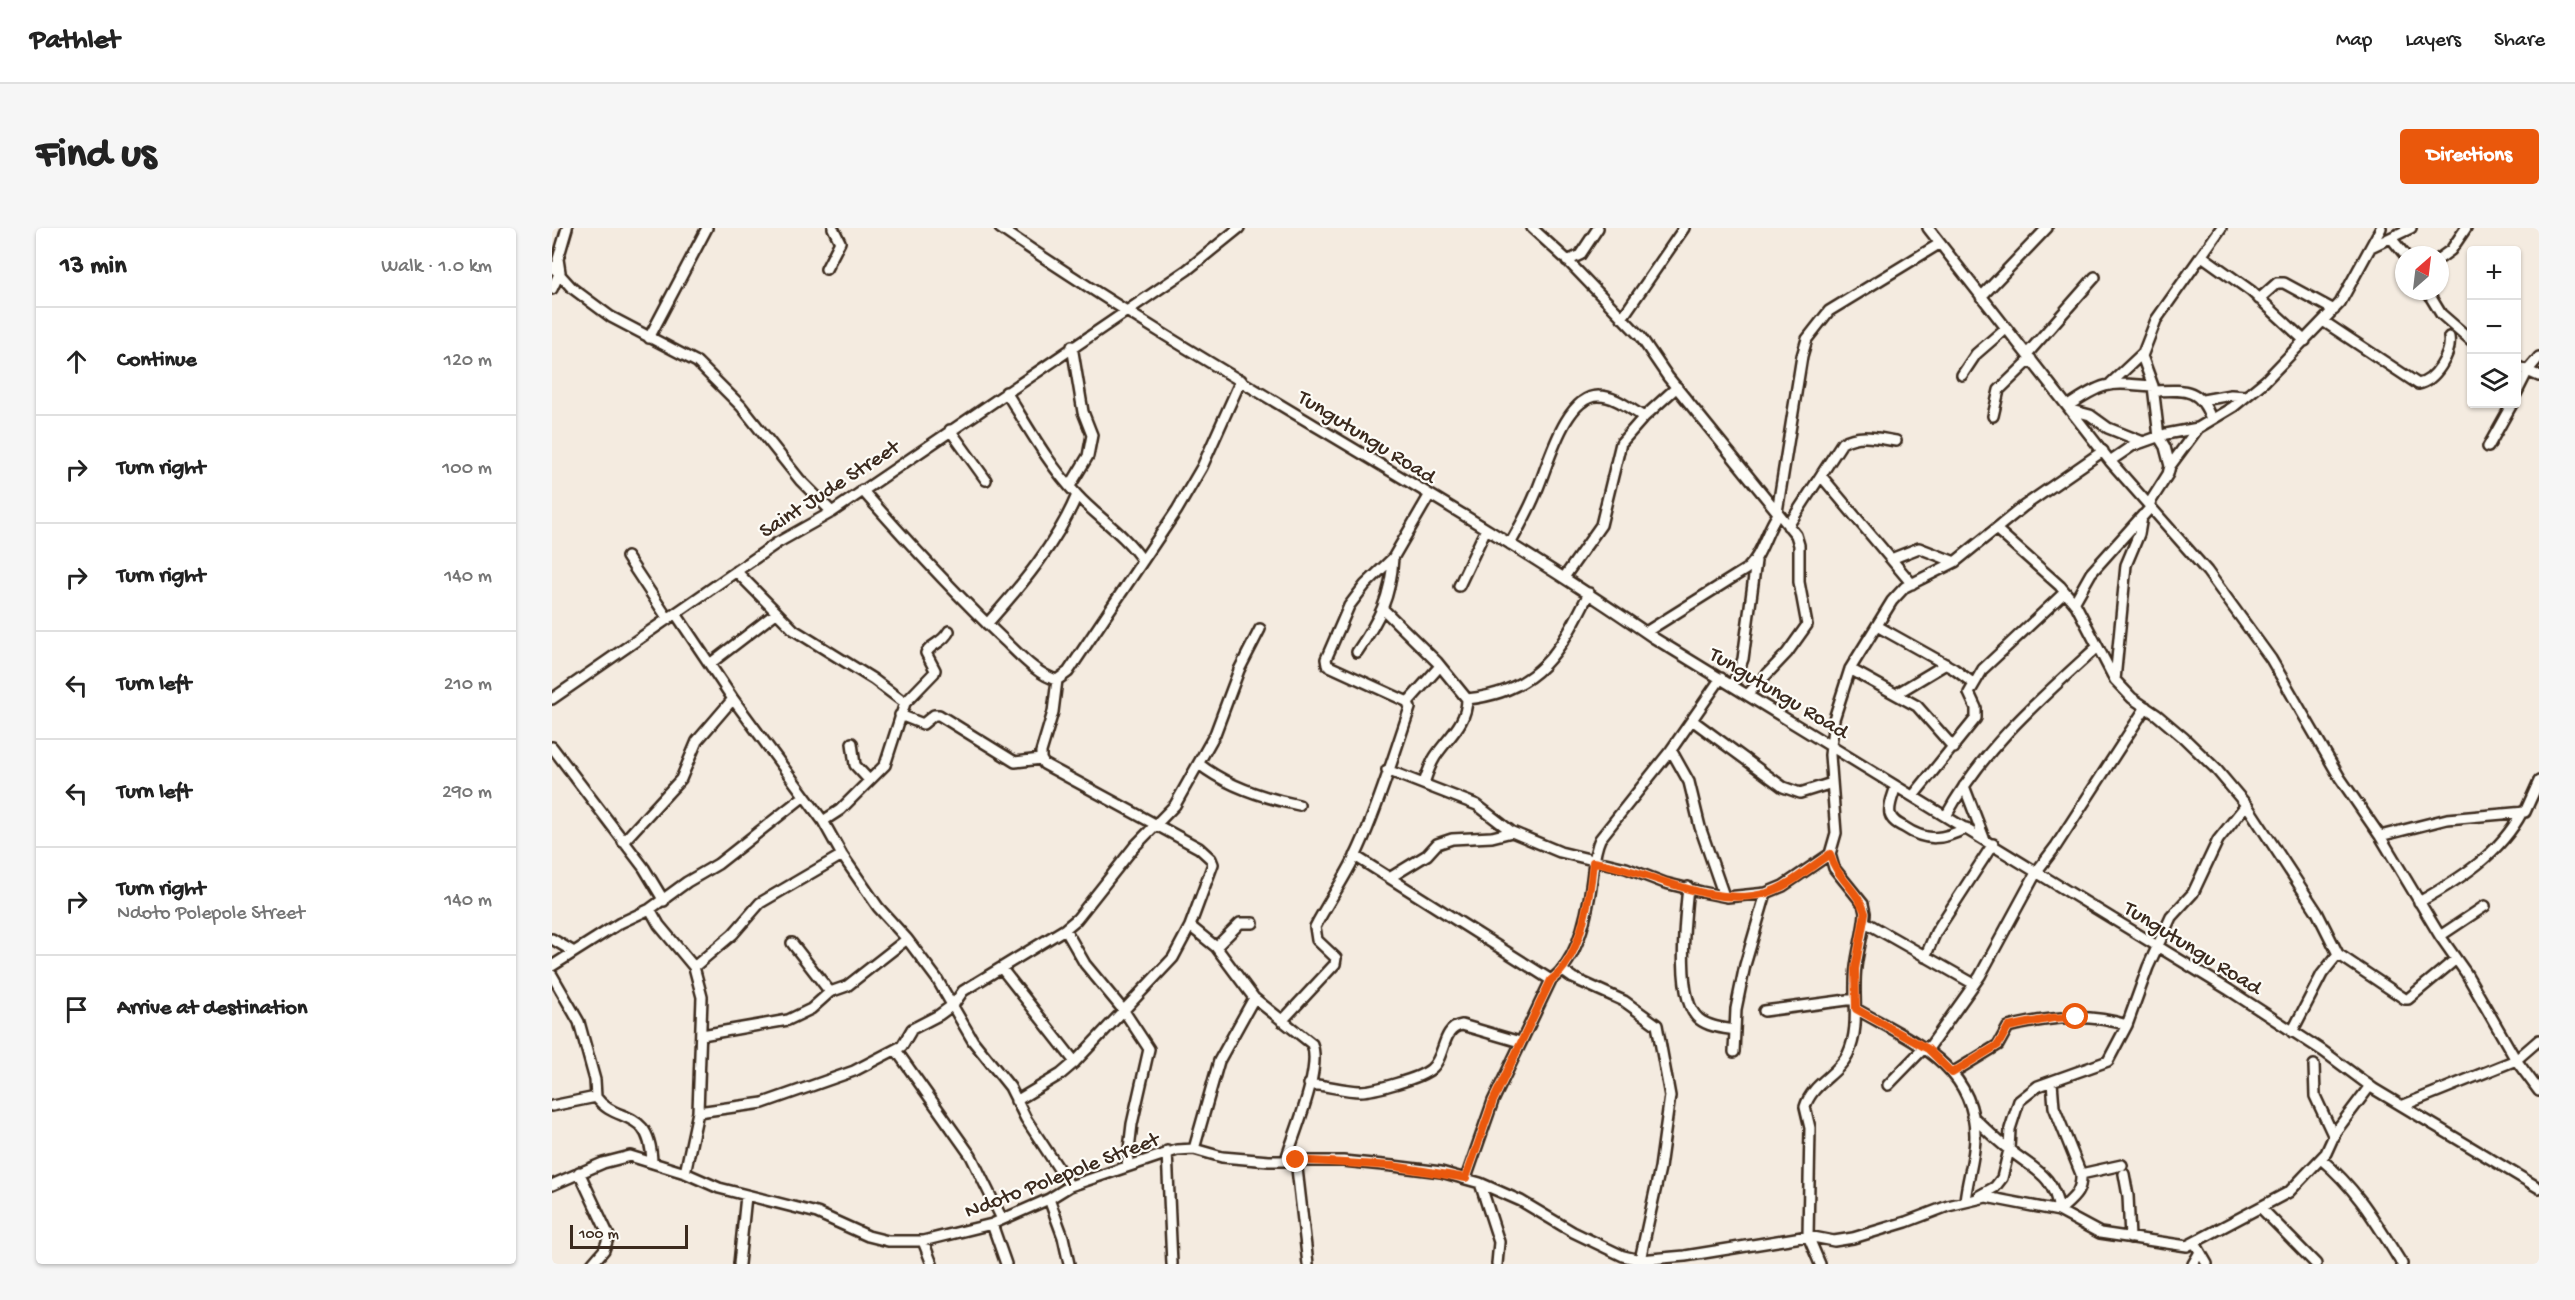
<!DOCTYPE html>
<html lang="en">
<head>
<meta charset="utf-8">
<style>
  body { margin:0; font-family:"Gochi Hand",sans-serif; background:#f6f6f6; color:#222 }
  .controls { position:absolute; right:18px; top:18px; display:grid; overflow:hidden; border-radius:6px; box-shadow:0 2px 4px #0004 }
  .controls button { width:54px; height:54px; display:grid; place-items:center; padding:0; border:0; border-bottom:2px solid #e0e0e0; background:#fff; color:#222; font:30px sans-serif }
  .compass { position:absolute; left:1843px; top:18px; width:54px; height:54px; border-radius:50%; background:#fff; box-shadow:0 2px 4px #0004; rotate:28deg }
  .scale { position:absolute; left:18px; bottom:15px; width:118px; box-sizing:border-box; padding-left:6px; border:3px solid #3b2a1e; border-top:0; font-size:16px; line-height:21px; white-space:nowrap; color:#3b2a1e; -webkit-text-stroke:4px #fdfcf7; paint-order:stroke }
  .stop { position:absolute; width:18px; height:18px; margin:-14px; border:4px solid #ea580c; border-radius:50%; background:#fff }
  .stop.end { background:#ea580c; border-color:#fff; box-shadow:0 2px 6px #0008 }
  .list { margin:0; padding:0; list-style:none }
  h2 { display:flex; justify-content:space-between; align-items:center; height:78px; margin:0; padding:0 24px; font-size:26px }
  h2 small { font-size:20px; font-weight:400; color:#767676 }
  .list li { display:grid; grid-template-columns:39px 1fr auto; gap:18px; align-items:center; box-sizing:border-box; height:108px; padding:0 24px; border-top:2px solid #e0e0e0 }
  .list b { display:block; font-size:22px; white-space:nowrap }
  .list p { margin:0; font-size:20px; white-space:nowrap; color:#767676 }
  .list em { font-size:20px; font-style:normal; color:#767676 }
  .icon { flex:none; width:33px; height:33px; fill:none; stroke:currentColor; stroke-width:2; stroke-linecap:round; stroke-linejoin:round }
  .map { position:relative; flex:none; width:1987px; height:1036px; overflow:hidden; border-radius:6px }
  header { display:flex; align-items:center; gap:36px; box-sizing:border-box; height:84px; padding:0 30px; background:#fff; border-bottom:2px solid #e0e0e0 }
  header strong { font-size:28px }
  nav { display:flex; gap:33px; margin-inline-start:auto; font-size:21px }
  .intro { display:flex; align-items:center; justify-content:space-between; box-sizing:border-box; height:144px; padding:0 36px }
  h1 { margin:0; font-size:42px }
  .button { padding:15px 27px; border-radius:6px; background:#ea580c; color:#fff; font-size:21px; font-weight:700 }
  main { display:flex; gap:36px; padding:0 36px }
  aside { flex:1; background:#fff; border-radius:6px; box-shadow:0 2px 4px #0004 }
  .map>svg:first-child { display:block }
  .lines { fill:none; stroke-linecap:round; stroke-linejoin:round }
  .street-casing { stroke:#3b2a1e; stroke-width:14 }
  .street { stroke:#fdfcf7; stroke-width:9 }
  .route { stroke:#ea580c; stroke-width:8 }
  .labels { text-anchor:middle; stroke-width:4.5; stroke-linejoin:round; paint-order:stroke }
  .street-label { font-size:22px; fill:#3b2a1e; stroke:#fdfcf7 }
</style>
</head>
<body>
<header>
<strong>Pathlet</strong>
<nav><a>Map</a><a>Layers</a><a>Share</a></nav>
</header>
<div class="intro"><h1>Find us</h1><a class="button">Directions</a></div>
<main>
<aside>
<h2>13 min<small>Walk · 1.0 km</small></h2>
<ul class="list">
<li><svg class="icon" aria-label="ahead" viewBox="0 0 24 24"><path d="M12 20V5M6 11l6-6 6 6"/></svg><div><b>Continue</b></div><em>120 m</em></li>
<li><svg class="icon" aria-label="right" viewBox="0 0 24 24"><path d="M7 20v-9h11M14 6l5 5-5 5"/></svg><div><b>Turn right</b></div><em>100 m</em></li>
<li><svg class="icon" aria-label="right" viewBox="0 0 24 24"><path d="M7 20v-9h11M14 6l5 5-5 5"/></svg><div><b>Turn right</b></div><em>140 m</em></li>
<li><svg class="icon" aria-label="left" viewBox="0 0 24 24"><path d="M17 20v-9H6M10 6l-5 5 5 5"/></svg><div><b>Turn left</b></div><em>210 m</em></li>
<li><svg class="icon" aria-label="left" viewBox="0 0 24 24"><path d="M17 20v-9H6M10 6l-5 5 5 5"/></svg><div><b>Turn left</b></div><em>290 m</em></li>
<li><svg class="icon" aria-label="right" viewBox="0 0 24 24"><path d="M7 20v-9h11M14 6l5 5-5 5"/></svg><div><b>Turn right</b><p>Ndoto Polepole Street</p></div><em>140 m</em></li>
<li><svg class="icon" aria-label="arrive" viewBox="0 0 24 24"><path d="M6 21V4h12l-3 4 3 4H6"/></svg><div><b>Arrive at destination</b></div></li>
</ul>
</aside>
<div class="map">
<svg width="1987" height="1036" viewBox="0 0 1987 1036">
  <rect width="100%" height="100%" fill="#f4ebe0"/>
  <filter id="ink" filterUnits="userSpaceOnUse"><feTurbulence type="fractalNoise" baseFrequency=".0167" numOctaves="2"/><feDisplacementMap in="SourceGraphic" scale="12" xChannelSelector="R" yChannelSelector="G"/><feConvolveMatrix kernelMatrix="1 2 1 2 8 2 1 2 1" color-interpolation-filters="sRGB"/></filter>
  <g filter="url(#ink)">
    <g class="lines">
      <!-- street casing -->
      <g class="street-casing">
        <path id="street" d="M448,0c212,146 443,264 654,410l575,352 94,61 51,38 165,99
          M980,0l34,31 74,77 28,41 128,158 3,10v37l8,43 -20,28 -39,41
          M1376,0l182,233 97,110 64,88 69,119 40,58 60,100 26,37 50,87 23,31
          M1839,10l14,17
          M1819,19l40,-19
          M1650,28l49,35 54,50
          M1888,30l11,-8 15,-22
          M1015,33l13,-6 18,-27
          M0,38l20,22 39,29 86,45 44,44 59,74 32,32
          M274,41l14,-27 -7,-14
          M0,61l8,-17 -2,-13 9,-31
          M1875,63l14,23 31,27
          M1429,69l66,-69
          M1707,71l18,-16h7l50,27
          M1070,90l62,-90
          M1771,93l95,63c17,-3 34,-30 31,-47
          M97,110l58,-110
          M1475,126l68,-77
          M1964,138l23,10
          M1410,147l14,-21 30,-26
          M1559,155l32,-30
          M1602,163c30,-1 46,-4 57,28
          M454,164c22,35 42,72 71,103 20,22 48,39 65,65
          M1964,166l12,-24 11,-13
          M1651,172l28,-5 15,1
          M1516,178c38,-26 41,-23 85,-20
          M1519,182l19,5 18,13 35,14
          M1441,188l6,-26 32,-31
          M398,202l36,50
          M1936,219l24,-43
          M1558,233l22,-15 34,-12 32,-6 35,-21 32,-26 75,-78 41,-75
          M1618,238l28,-38
          M1270,249l90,107
          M518,258l18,-30 4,-21 -9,-23 -11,-66
          M310,262c45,51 91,102 141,149 15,14 34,36 54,41l11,-8 109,-162 25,-43 39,-87
          M1597,276l19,-30 2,-8 -5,-19 -6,-10 -6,-51 -11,-30 14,-36 65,-92
          M1225,284l25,-156 5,-17 22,-28 110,-67
          M1236,298l54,-83c17,-10 35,-5 54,-2
          M1444,301l64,57 16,19 39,75 17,18 25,17 27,23 32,31 32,38 69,105 21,42 67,45h3l48,-40
          M958,316c9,-16 18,-32 25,-49 12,-25 29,-100 64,-99 16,0 31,13 45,21
          M75,329l41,62
          M1339,331l28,-11 36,14
          M184,343l58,59 79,49 32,24
          M1013,348l36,-51 20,-82 23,-26 33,-30
          M907,358l27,-57
          M1522,375l17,-30 52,-58
          M831,381l54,53 30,37c0,25 -20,39 -32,58 -5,8 -8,17 -11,26
          M124,386l57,85 90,122 19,34 36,52 29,32 30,40 36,62 37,46 16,32 44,67
          M435,396c35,-39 70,-81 90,-129
          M1325,398l77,43 19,14
          M1094,404l102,-64c14,-13 18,-37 30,-54
          M805,424c22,-32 34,-55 36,-94
          M159,435l65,-50
          M1298,441l67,37 37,42
          M1563,452l11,-115 13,-31 3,-17 9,-10
          M1181,457l10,-26 13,-98
          M1344,466l50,-30
          M0,471l225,-156 55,-31 355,-242 52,-42
          M915,471c71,-7 93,-47 122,-106
          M856,474l32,-36
          M348,487l23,9 11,-9h5l76,47 26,-3
          M1140,492l91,67 17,6 32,-10
          M300,515l3,22 13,14
          M0,519l92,121 20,33
          M1119,522l18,32 11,45 24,69
          M647,536c28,22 65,34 100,41
          M835,542l90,35 35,27 48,20 66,16 39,15 37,9 25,5 39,-4 17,-7 47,-32
          M1344,558c-2,8 -8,19 -6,28 2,7 8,10 14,13 22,15 39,13 62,1
          M1412,558l20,52
          M1361,568l63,-78v-10l-7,-15 14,-24 82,-77
          M1394,588c37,-68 94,-117 151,-169
          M271,593l17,-11 45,-45 20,-62 29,-30 1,-3 -9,-17c6,-10 16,-9 23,-22
          M1828,608l67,-17 78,-7 14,-31
          M71,614l58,-63 16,-38 36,-42
          M803,628l196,124
          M839,649l36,-22 10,-11 15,-5 40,-2 20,-5
          M1136,659c-3,30 -13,113 11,132 10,8 24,9 36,11
          M1867,674c41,-23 81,-48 103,-90
          M98,681l9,16 35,42 8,30 -4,115 -13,61
          M1313,694l109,62
          M638,698l26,21 38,51 58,46c10,26 -18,89 -26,116
          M513,701l20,35 39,47 25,38 -17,75 -5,42
          M1888,708l45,-30
          M0,711l22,13
          M240,715l38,49
          M664,719l24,-24h13
          M1373,729l11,-25 57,-88
          M0,738l68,-43 30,-14 37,-27 31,-18 85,-67
          M142,739l39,-33 27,-31 82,-48
          M450,741l73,93
          M1011,743l10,7 51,23 33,24 13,71 -10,72 -20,92
          M0,747l27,47 16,58 1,17c20,28 54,9 56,65
          M1304,781c52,30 120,55 119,128 0,21 -8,43 -10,64
          M1212,783l91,-12
          M730,793l53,-57 1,-6 -19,-18 -2,-13c14,-27 33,-53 45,-81 20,-44 34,-92 50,-138l-2,-6 -81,-37 -1,-6 23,-53 16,-21 28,-27 36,-62
          M1740,804l30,-58 16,-20
          M150,807l86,-15 23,-11 19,-17 17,-6 60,-47
          M1376,821l52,-73 57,-105 19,-25 90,-139
          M344,822l75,106 31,63
          M1182,824l2,-43 9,-44 21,-72
          M1762,837l1,31 19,41
          M1400,845l46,-28 10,-18 8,-2c37,-8 74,-12 111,0
          M1500,854l2,25 27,67c1,19 -8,24 -22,37
          M757,856c17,1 35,7 51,7 14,0 61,-13 71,-22 15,-12 10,-41 31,-44l58,17
          M1336,857l37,-38
          M464,873l45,-27 14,-12 98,-104 17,-32 23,-62 -2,-5 -12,-11 -155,-84 -3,-5v-7l12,-40 4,-32
          M1852,877l112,-45 23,-20
          M0,878l44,-9
          M146,884l65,-9 91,-32 48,-25 10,-17 27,-14 15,-11 9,-13 102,-62 12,-10 57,-72 41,-42 40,-71 24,-64 21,-41
          M1420,888c13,12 25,25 39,35 25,20 43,24 48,60
          M642,921l25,-88 35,-63
          M615,923l5,113
          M1769,931c38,32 55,64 81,105
          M744,932l12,104
          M27,944l30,64 -5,14 -12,14
          M1529,946l41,-9
          M1572,946l4,22 2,42
          M914,950l27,-77 58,-121c27,-20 37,-68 41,-101 2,-14 2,-27 8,-40l71,-89 50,-72
          M928,955l41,18 52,31 50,24 17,4 45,-4 123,-20 26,5 19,-3 53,-16 42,-16 38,-9 73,14 41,22 87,13 102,-54 37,-39 10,-22 34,-45
          M0,957l51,-22 27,-7 55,17 34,15 98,25 51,23 20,5h35l69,-17 57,-25 21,-13 107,-36 17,-1 28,8 47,4h74l50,5 48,6 39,11 19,59 -2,22
          M1427,968l16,-9 7,-9 7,-28 1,-21 9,-28 19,-15 70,-25 19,-36 21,-58 23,-50 22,-24 25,-53 28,-35
          M497,971l14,38 6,27
          M1710,981l54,55
          M440,996l14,40
          M371,1013l9,23
          M1643,1015l12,21
          M187,1036l7,-68
          M1268,1036l-12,-28 2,-108 -5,-21c7,-24 33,-32 43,-53 13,-28 4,-58 8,-87 2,-18 8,-36 9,-54l-2,-9 -29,-36 -4,-14 6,-21 -6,-78 4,-36 16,-50 42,-68 13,-14 50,-25 69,-56 79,-55
          M1641,1036l7,-12"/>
      </g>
      <!-- street -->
      <use href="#street" class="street"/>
    </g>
  </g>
  <g class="lines" filter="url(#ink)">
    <!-- route -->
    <path class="route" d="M744,932l97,6 73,12 27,-77 58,-121c30,-21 39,-84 42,-118 57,8 115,47 174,31 23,-7 43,-26 63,-39 6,24 28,36 35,59l-10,56 1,40 72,40 24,24 46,-28 10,-18 45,-9 23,-1"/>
  </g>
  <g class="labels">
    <!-- street labels -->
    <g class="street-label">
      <text transform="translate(816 207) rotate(32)" y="8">Tungutungu Road</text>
      <text transform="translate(276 259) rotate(-33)" y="8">Saint Jude Street</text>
      <text transform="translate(1228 463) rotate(31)" y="8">Tungutungu Road</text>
      <text transform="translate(1642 718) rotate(32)" y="8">Tungutungu Road</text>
      <text transform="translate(509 945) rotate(-21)" y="8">Ndoto Polepole Street</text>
    </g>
  </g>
</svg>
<div class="controls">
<button>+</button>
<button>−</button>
<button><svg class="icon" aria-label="layers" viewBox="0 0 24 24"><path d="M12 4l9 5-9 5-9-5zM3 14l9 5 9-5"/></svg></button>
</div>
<svg class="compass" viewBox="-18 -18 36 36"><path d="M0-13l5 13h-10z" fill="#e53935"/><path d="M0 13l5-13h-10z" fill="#767676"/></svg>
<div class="scale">100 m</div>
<div class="stop" style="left:1524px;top:789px"></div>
<div class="stop end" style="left:744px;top:932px"></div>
</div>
</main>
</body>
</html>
